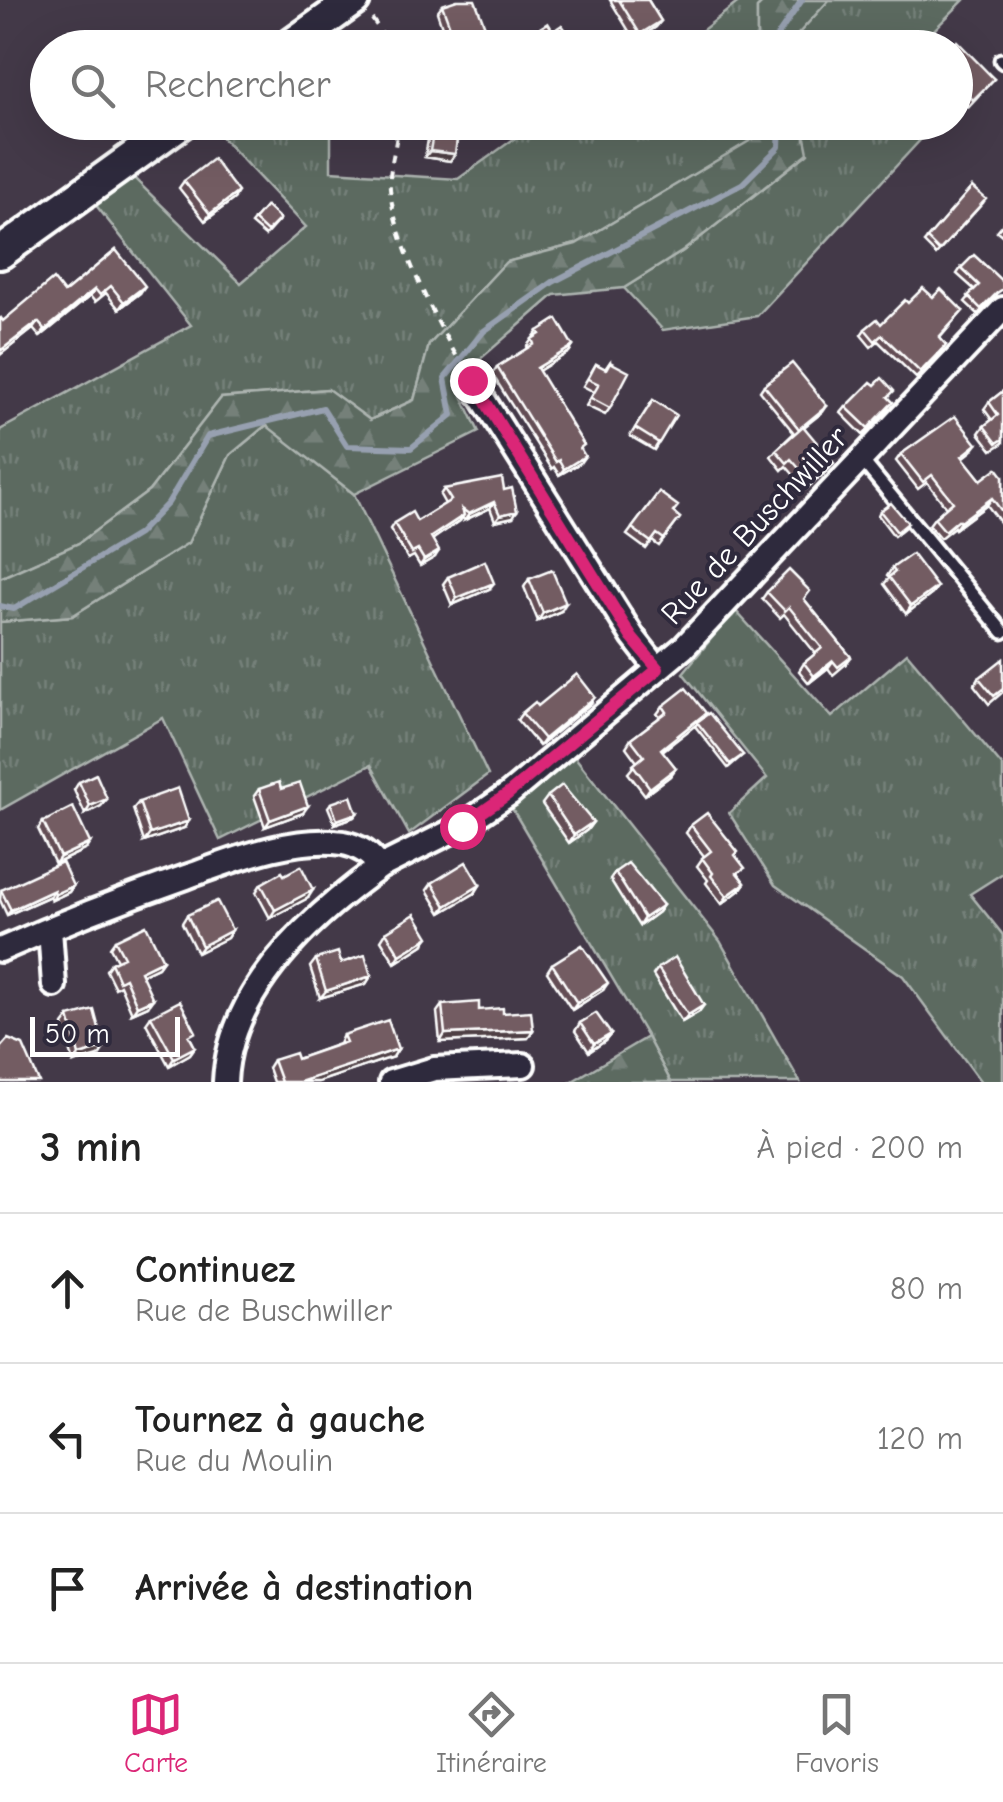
<!DOCTYPE html>
<html lang="fr">
<head>
<meta charset="utf-8">
<style>
  body { margin:0; font-family:"Comic Neue",sans-serif; background:#f2f2f2; color:#222 }
  .scale { position:absolute; left:30px; bottom:25px; width:150px; box-sizing:border-box; padding-left:10px; border:5px solid #fff; border-top:0; font-size:28px; line-height:35px; white-space:nowrap; color:#fff; -webkit-text-stroke:8px #2f2a3d; paint-order:stroke }
  .stop { position:absolute; width:30px; height:30px; margin:-22px; border:8px solid #db2777; border-radius:50%; background:#fff }
  .stop.end { background:#db2777; border-color:#fff; box-shadow:0 2px 10px #0008 }
  .list { margin:0; padding:0; list-style:none }
  h2 { display:flex; justify-content:space-between; align-items:center; height:130px; margin:0; padding:0 40px; font-size:42px }
  h2 small { font-size:32px; font-weight:400; color:#767676 }
  .list li { display:grid; grid-template-columns:65px 1fr auto; gap:30px; align-items:center; box-sizing:border-box; height:150px; padding:0 40px; border-top:2px solid #e0e0e0 }
  .list b { display:block; font-size:38px; white-space:nowrap }
  .list p { margin:0; font-size:32px; white-space:nowrap; color:#767676 }
  .list em { font-size:32px; font-style:normal; color:#767676 }
  .icon { flex:none; width:55px; height:55px; fill:none; stroke:currentColor; stroke-width:2; stroke-linecap:round; stroke-linejoin:round }
  .map { position:relative; flex:none; width:1003px; height:1082px; overflow:hidden }
  .search { position:absolute; background:#fff; box-shadow:0 10px 40px #0002; left:30px; right:30px; top:30px; height:110px; display:flex; align-items:center; gap:25px; box-sizing:border-box; padding:0 35px; border-radius:55px; color:#767676; font-size:38px }
  .sheet { height:580px; background:#fff }
  nav { display:flex; justify-content:space-around; align-items:center; box-sizing:border-box; height:140px; border-top:2px solid #e0e0e0; background:#fff; font-size:28px; color:#767676 }
  nav a { display:grid; justify-items:center; gap:5px }
  nav .on { color:#db2777 }
  .map>svg:first-child { display:block }
  .grass { fill:url(#grass-tufts); stroke:#adb4b0; stroke-width:2.5 }
  .forest { fill:url(#forest-firs); stroke:#adb4b0; stroke-width:2.5 }
  .lines { fill:none; stroke-linecap:round; stroke-linejoin:round }
  .stream { stroke:#97a0b0; stroke-width:6 }
  .lane-casing { stroke:#fff; stroke-width:19 }
  .street-casing { stroke:#fff; stroke-width:30 }
  .secondary-casing { stroke:#fff; stroke-width:38 }
  .path { stroke:#fff; stroke-width:4; stroke-dasharray:8 8; stroke-linecap:butt }
  .lane { stroke:#2f2a3d; stroke-width:11 }
  .street { stroke:#2f2a3d; stroke-width:22 }
  .secondary { stroke:#2f2a3d; stroke-width:30 }
  .wall { fill:#634e54; stroke:#fff; stroke-width:2.5 }
  .shaded-wall { fill:#504045; stroke:#fff; stroke-width:2.5 }
  .building { fill:#735b62; stroke:#fff; stroke-width:2.5 }
  .route { stroke:#db2777; stroke-width:12 }
  .labels { text-anchor:middle; stroke-width:8; stroke-linejoin:round; paint-order:stroke }
  .street-label { font-size:32px; fill:#fff; stroke:#2f2a3d }
</style>
</head>
<body>
<div class="map">
<svg width="1003" height="1082" viewBox="0 0 1003 1082">
  <defs>
    <pattern id="grass-tufts" width="24" height="20" patternUnits="userSpaceOnUse" patternTransform="scale(2.5)"><rect width="24" height="20" fill="#5b6a61"/><path d="M3 7l-1-3M5 7V3M7 7l1-3M15 17l-1-3M17 17v-4M19 17l1-3" fill="none" stroke="#748079"/></pattern>
    <pattern id="forest-firs" width="22" height="20" patternUnits="userSpaceOnUse" patternTransform="scale(2.5)"><rect width="22" height="20" fill="#5b6a61"/><path d="M5 1l3.5 6h-7zM16 11l3.5 6h-7z" fill="#748079"/></pattern>
  </defs>
  <rect width="100%" height="100%" fill="#433948"/>
  <filter id="ink" filterUnits="userSpaceOnUse"><feTurbulence type="fractalNoise" baseFrequency=".01" numOctaves="2"/><feDisplacementMap in="SourceGraphic" scale="20" xChannelSelector="R" yChannelSelector="G"/><feConvolveMatrix kernelMatrix="1 2 1 2 8 2 1 2 1" color-interpolation-filters="sRGB"/></filter>
  <g filter="url(#ink)">
    <!-- grass -->
    <path class="grass" d="M741,0h24l-8,8v39l-77,1z
      M829,0h135l-47,47 -127,1 -1,-4z
      M213,123h118v48l127,8 78,-56h221v14l-181,107 -70,18 -77,83 -15,55 -44,20 -43,-31 -106,9 -72,93 -70,52 -79,35v-148l191,-105 -96,-121 39,-26 107,105 65,-56 -96,-102z
      M802,123h134l-179,193 -94,14 -39,-42 59,-37 124,-97z
      M267,425l87,69 134,281 -79,59 -38,-69 -151,75 -57,-122 -163,92v-188l72,-6 116,-73 42,-88z
      M735,610l97,107 75,-64 96,114v106l-33,21 33,41v147h-22l-78,-106 -128,-91 -46,-72 38,-35 -84,-105z
      M575,757l145,184 80,141h-129l-24,-45 -137,-232z"/>
    <!-- forest -->
    <path class="forest" d="M765,0h64l-40,44 1,3h-33v-39z
      M757,123h45l6,30 -125,98 -59,37 -70,7 -99,86 24,51 -125,62 -88,-69 -36,30 -42,88 -116,73 -72,6v-44l79,-35 70,-52 72,-93 107,-9 42,31 44,-20 15,-55 77,-83 70,-18 180,-107z
      M647,1037l24,45h-100z"/>
    <g class="lines">
      <!-- stream -->
      <path class="stream" d="M769,48l33,-48
        M0,606l14,3 124,-75 30,-31 40,-67 115,-28 24,38 64,2 41,-33 -7,-37 39,-47 69,-49 189,-98 37,-37 1,-25"/>
      <!-- lane casing -->
      <g class="lane-casing">
        <path id="lane" d="M1001,60l2,2
          M861,459l142,173"/>
      </g>
      <!-- street casing -->
      <g class="street-casing">
        <path id="street" d="M471,380l162,257 25,32
          M50,929l4,56
          M0,950c61,-27 123,-51 186,-73 48,-17 105,-41 157,-34 16,3 28,11 37,24l82,-41 47,-32 175,-147 319,-338
          M225,1082c4,-91 85,-165 155,-215
          M391,1082l43,-13 89,-4"/>
      </g>
      <!-- secondary casing -->
      <g class="secondary-casing">
        <path id="secondary" d="M287,48l67,-48
          M0,253l182,-131"/>
      </g>
      <!-- path -->
      <path class="path" d="M372,19l21,29
        M399,122c-2,18 -7,36 -9,54 -4,49 45,144 70,186"/>
      <!-- lane -->
      <use href="#lane" class="lane"/>
      <!-- street -->
      <use href="#street" class="street"/>
      <!-- secondary -->
      <use href="#secondary" class="secondary"/>
    </g>
    <!-- wall -->
    <path class="wall" d="M610,0h38l13,21 -5,6 -21,14z
      M442,5l39,31 -32,12 -12,-36z
      M553,31l23,17h-51l-3,-5 5,-7z
      M956,48l38,31 -26,28 -12,-12z
      M431,122h35l-2,11 -5,7h-2l-2,14 -5,7 -25,-4z
      M184,181l50,18 -29,22 -26,-33z
      M972,187l11,16 -47,52 -12,-12z
      M266,206l14,13 -15,17 -14,-12z
      M1003,224v12l-6,-5z
      M116,250l24,43 -21,16 -13,-16 -11,9 -5,-6 -50,41 -7,-8 -33,26v-36l3,2 61,-28z
      M961,268l32,30 -15,16 -13,-12 10,-12 -18,-16z
      M933,297l30,14 -23,27 6,7 -4,6 -26,27 -38,-37 -7,6 -10,-12 4,-6 16,-5 27,-21z
      M538,331l35,15 -4,6 -31,19 43,78 -1,14 -21,12 -5,-8 -2,2 -60,-95 5,-7 31,-19 -1,-2z
      M610,362v46l-5,7 -19,-9 8,-14 -11,-6 13,-22 9,5z
      M764,385l63,21 -4,6 -19,15 25,42 -23,20 -20,-23 -4,4 -11,-14 5,-6 18,-17 -34,-42z
      M1003,391v52l-11,7 -13,-17 5,-7 8,-6 -8,-11 5,-7z
      M889,398l-1,11 -25,26 -22,-22 5,-6z
      M653,400l23,15 -22,35 -24,-14z
      M977,444l-5,7 -9,7 18,22 22,-4v50l-16,-21 -32,24 -1,-2 -14,11 -11,-13 5,-7 12,-11 -19,-25 -9,7 -22,-28 5,-7z
      M444,489l60,1 9,27 -18,4 -5,-13 -25,12 -3,-2 -30,22 3,17 -15,9 -6,-10 -6,3 -18,-30 4,-6 23,-2 28,-17 -5,-9z
      M659,492l14,20 7,6 -21,28 -7,-5 -6,8 -19,-14z
      M880,511l25,16 -11,9 -16,-21z
      M892,568l45,19 -5,7 -26,20 -22,-30 5,-6 -2,-2z
      M448,577l41,12 -37,16 -9,-21z
      M529,579l32,32 -23,10 -14,-34z
      M767,592l37,7 47,58 -5,7 -13,11 -5,-7 -19,15 -10,-12 5,-8 12,-9 -32,-40 -4,4 -18,-19z
      M979,678l24,14 -14,12 -15,-19z
      M590,704l-51,42 -22,-26 5,-7z
      M663,706l39,13 41,36 -15,13 -33,-42 1,-2 -34,27 14,17 -6,8 -25,19 -17,-22 9,-11 -11,-15 5,-8 29,-22 -3,-3z
      M79,782l28,17 -6,7 -16,8 -11,-24z
      M259,789h22l22,24 -38,14 -11,-31z
      M548,796l45,26 -6,8 -18,13 -27,-39z
      M139,802l45,26 -40,14 -11,-33z
      M331,803l26,10 -3,4 -19,7 -7,-17z
      M43,822l43,27 -31,15 -17,-35z
      M691,825l44,30 4,20 6,8 -5,7 -18,14 -16,-21 2,-3 -11,-14 7,-10 -18,-23z
      M615,872l48,33 -5,7 -19,14 -29,-47z
      M284,875l24,23 -38,20 -14,-26 5,-8z
      M432,883l48,2 -5,8 -34,20 -14,-23z
      M73,886l-4,6 -17,8 -2,-4 -43,19 -7,-15 1,-10z
      M187,915l45,15 -5,8 -30,15 -15,-30z
      M386,932l37,13 -28,18 -14,-23z
      M115,940l48,20 -5,7 -16,7 6,32 -16,7 -12,-28 -5,3 -9,-18 5,-7 6,-3 -7,-13z
      M316,959l25,4 30,13 -5,8 -46,14 -10,-31z
      M552,964l51,26 -31,20 -25,-38z
      M658,968l41,44 -17,10 -29,-47z
      M442,1005l61,8 30,17 -5,8 -88,4 -3,-30z
      M151,1016l40,23 4,8 -5,7 -21,12 -23,-43z
      M69,1017l30,39 -25,7 -11,-38z
      M580,1023l31,11 -6,7 -16,11 -14,-21z
      M343,1035l55,14 -5,8 -75,25h-45l-5,-14 5,-8 24,-1 42,-15z"/>
    <!-- shaded-wall -->
    <path class="shaded-wall" d="M661,21l-5,6 -21,14 5,-7z
      M486,29l-5,7 -31,12 5,-8z
      M352,122h13l7,3 -5,6 -17,-5z
      M430,151l25,3 -5,7 -25,-4z
      M238,192l-4,7 -29,22 5,-7z
      M145,286l-5,7 -21,16 5,-7z
      M95,289l-5,7 -50,41 5,-7z
      M38,322l-5,7 -33,26v-4z
      M573,346l-4,6 -37,23 5,-7z
      M585,456l-5,7 -21,12 5,-6z
      M834,463l-5,6 -23,20 5,-7z
      M992,498l-5,7 -32,24 5,-7z
      M494,502l-4,6 -25,12 4,-6z
      M517,511l-4,6 -18,4 5,-6z
      M464,515l-4,6 -33,22 4,-6z
      M439,551l-4,6 -15,9 4,-6z
      M494,583l-5,6 -37,16 5,-7z
      M937,587l-5,7 -26,20 5,-8z
      M566,603l-5,8 -23,10 5,-8z
      M833,661l-5,7 -19,15 5,-7z
      M595,697l-5,7 -51,42 5,-7z
      M706,713l-5,8 -45,35 5,-7z
      M676,768l-6,8 -25,19 5,-7z
      M107,799l-6,7 -16,8 5,-8z
      M308,806l-5,7 -38,14 5,-7z
      M357,813l-3,4 -19,7 2,-4z
      M189,821l-5,7 -40,14 6,-8z
      M593,822l-6,8 -18,13 5,-8z
      M90,843l-4,6 -31,15 5,-7z
      M745,883l-5,7 -18,14 5,-8z
      M480,885l-5,8 -34,20 5,-7z
      M73,886l-4,6 -17,8 3,-6z
      M54,890l-4,6 -43,19 4,-5z
      M313,890l-5,8 -38,20 5,-8z
      M663,905l-5,7 -19,14 5,-8z
      M232,930l-5,8 -30,15 5,-7z
      M429,937l-6,8 -28,18 5,-8z
      M163,960l-5,7 -23,11 5,-7z
      M371,976l-5,8 -46,14 6,-7z
      M608,983l-5,7 -31,20 5,-7z
      M153,999l-5,7 -16,7 5,-7z
      M704,1005l-5,7 -17,10 6,-7z
      M533,1030l-5,8 -88,4 5,-8z
      M611,1034l-6,7 -16,11 5,-8z
      M195,1047l-5,7 -21,12 5,-8z
      M104,1048l-5,8 -25,7 5,-8z
      M398,1049l-5,8 -75,25h-18z"/>
    <!-- building -->
    <path class="building" d="M457,0h18l11,29 -31,11 -13,-35z
      M619,0h29l13,21 -21,13z
      M548,23l5,8 9,-6 15,21 -43,2 -7,-12z
      M361,38l15,5 -2,5h-17z
      M957,41l37,38 -21,21 -17,-17v-35h-5z
      M435,122h31l-2,11 -6,-1 -3,22 -25,-3z
      M213,159l25,33 -28,22 -26,-33z
      M972,187l14,12 -47,52 -12,-12z
      M266,206l14,13 -13,13 -13,-12z
      M116,250l29,36 -21,16 -13,-16 -11,9 -5,-6 -50,41 -7,-8 -38,29v-32l1,-1 2,3 50,-42 11,14z
      M974,255l29,27v7l-6,4 -16,16 -13,-13 11,-11 -18,-17z
      M923,288l10,9 8,-8 22,22 -24,26 7,8 -26,27 -38,-37 -7,6 -10,-12 12,-10 4,5 24,-24 3,3z
      M557,319l16,27 -36,22 47,77 -4,3 5,8 -21,13 -5,-9 -3,2 -59,-95 37,-23 -2,-5 8,-5 -2,-3z
      M610,362l19,10 -19,36 -19,-10 8,-14 -11,-5 8,-15 10,5z
      M792,363l35,43 -28,23 -35,-44z
      M882,378l12,13 -6,6 5,5 -25,26 -22,-21 25,-25 4,3z
      M1003,391v48l-6,4 -13,-17 14,-11 -9,-13z
      M653,400l23,15 -17,28 -24,-15z
      M955,416l22,28 -15,12 19,24 16,-12 6,8v37l-11,-15 -32,24 -2,-2 -13,11 -11,-13 19,-16 -21,-27 -9,7 -22,-28z
      M803,426l31,37 -23,19 -20,-23 -4,4 -11,-13z
      M502,478l2,12 8,-2 5,23 -17,4 -6,-13 -25,12 -7,-5 2,6 -33,22 8,14 -15,9 -6,-10 -6,3 -18,-30 18,-11 5,9 34,-21 -7,-11z
      M659,492l19,14 -5,6 7,6 -16,21 -7,-5 -6,8 -19,-14z
      M891,503l17,20 -11,9 -17,-21z
      M912,554l25,33 -26,19 -22,-29 6,-5 -3,-4z
      M485,561l9,22 -37,15 -9,-21z
      M552,570l14,33 -23,10 -14,-34z
      M789,570l21,21 -6,8 47,58 -13,10 -5,-6 -19,15 -10,-13 18,-15 -33,-41 -4,4 -18,-19z
      M1003,659v30l-9,7 -15,-18z
      M577,674l18,23 -51,42 -22,-26 13,-11 3,4z
      M686,688l20,25 -45,36 15,19 -26,20 -17,-23 11,-9 -13,-17 36,-27 -4,-6z
      M709,713l34,42 -13,9 -33,-42z
      M96,774l11,25 -17,7 -11,-24z
      M279,782l2,7 19,-6 8,23 -38,14 -11,-31z
      M562,785l31,37 -19,13 -26,-39z
      M178,788l11,33 -39,13 -11,-32z
      M351,796l6,17 -20,7 -6,-17z
      M73,807l17,36 -30,14 -17,-35z
      M707,813l31,39 -3,3 10,13 -8,5 8,10 -18,13 -16,-20 2,-3 -11,-15 9,-7 -20,-26z
      M62,862l11,24 -18,8 -1,-4 -43,20 -10,-20z
      M466,862l14,23 -34,21 -14,-23z
      M628,863l35,42 -19,13 -29,-46z
      M301,866l12,24 -38,20 -14,-26 21,-12 2,3z
      M217,901l15,29 -30,16 -15,-31z
      M415,914l14,23 -29,18 -14,-23z
      M146,925l17,35 -23,11 13,28 -16,7 -12,-28 -6,3 -8,-18 13,-6 -9,-17z
      M582,945l26,38 -31,20 -25,-39z
      M338,952l3,11 24,-8 6,21 -45,15 -10,-32z
      M675,957l29,48 -16,10 -30,-47z
      M180,1001l16,31 -7,4 6,11 -21,11 -23,-42z
      M479,1002v8l24,-2v5l28,-2 2,19 -88,4 -3,-29z
      M94,1010l10,38 -25,7 -10,-38z
      M596,1013l15,21 -17,10 -14,-21z
      M388,1020l10,29 -98,33h-19l-8,-22 22,-7 2,6 49,-17 -3,-7z
      M8,1039l15,6 16,37h-39v-34z"/>
  </g>
  <g class="lines" filter="url(#ink)">
    <!-- route -->
    <path class="route" d="M462,826l46,-32 150,-125 -26,-31 -160,-258"/>
  </g>
  <g class="labels">
    <!-- street labels -->
    <g class="street-label">
      <text transform="translate(754 525) rotate(-47)" y="11">Rue de Buschwiller</text>
    </g>
  </g>
</svg>
<div class="scale">50 m</div>
<div class="stop" style="left:462px;top:826px"></div>
<div class="stop end" style="left:472px;top:380px"></div>
<div class="search"><svg class="icon" aria-label="search" viewBox="0 0 24 24"><circle cx="10" cy="10" r="6"/><path d="M15 15l6 6"/></svg>Rechercher</div>
</div>
<section class="sheet">
<h2>3 min<small>À pied · 200 m</small></h2>
<ul class="list">
<li><svg class="icon" aria-label="ahead" viewBox="0 0 24 24"><path d="M12 20V5M6 11l6-6 6 6"/></svg><div><b>Continuez</b><p>Rue de Buschwiller</p></div><em>80 m</em></li>
<li><svg class="icon" aria-label="left" viewBox="0 0 24 24"><path d="M17 20v-9H6M10 6l-5 5 5 5"/></svg><div><b>Tournez à gauche</b><p>Rue du Moulin</p></div><em>120 m</em></li>
<li><svg class="icon" aria-label="arrive" viewBox="0 0 24 24"><path d="M6 21V4h12l-3 4 3 4H6"/></svg><div><b>Arrivée à destination</b></div></li>
</ul>
</section>
<nav>
<a class="on"><svg class="icon" aria-label="map" viewBox="0 0 24 24"><path d="M3 6l6-2 6 2 6-2v14l-6 2-6-2-6 2zM9 4v14M15 6v14"/></svg>Carte</a>
<a><svg class="icon" aria-label="directions" viewBox="0 0 24 24"><path d="M12 3l9 9-9 9-9-9zM9 14v-3h6M13 9l2 2-2 2"/></svg>Itinéraire</a>
<a><svg class="icon" aria-label="saved" viewBox="0 0 24 24"><path d="M7 4h10v16l-5-4-5 4z"/></svg>Favoris</a>
</nav>
</body>
</html>
